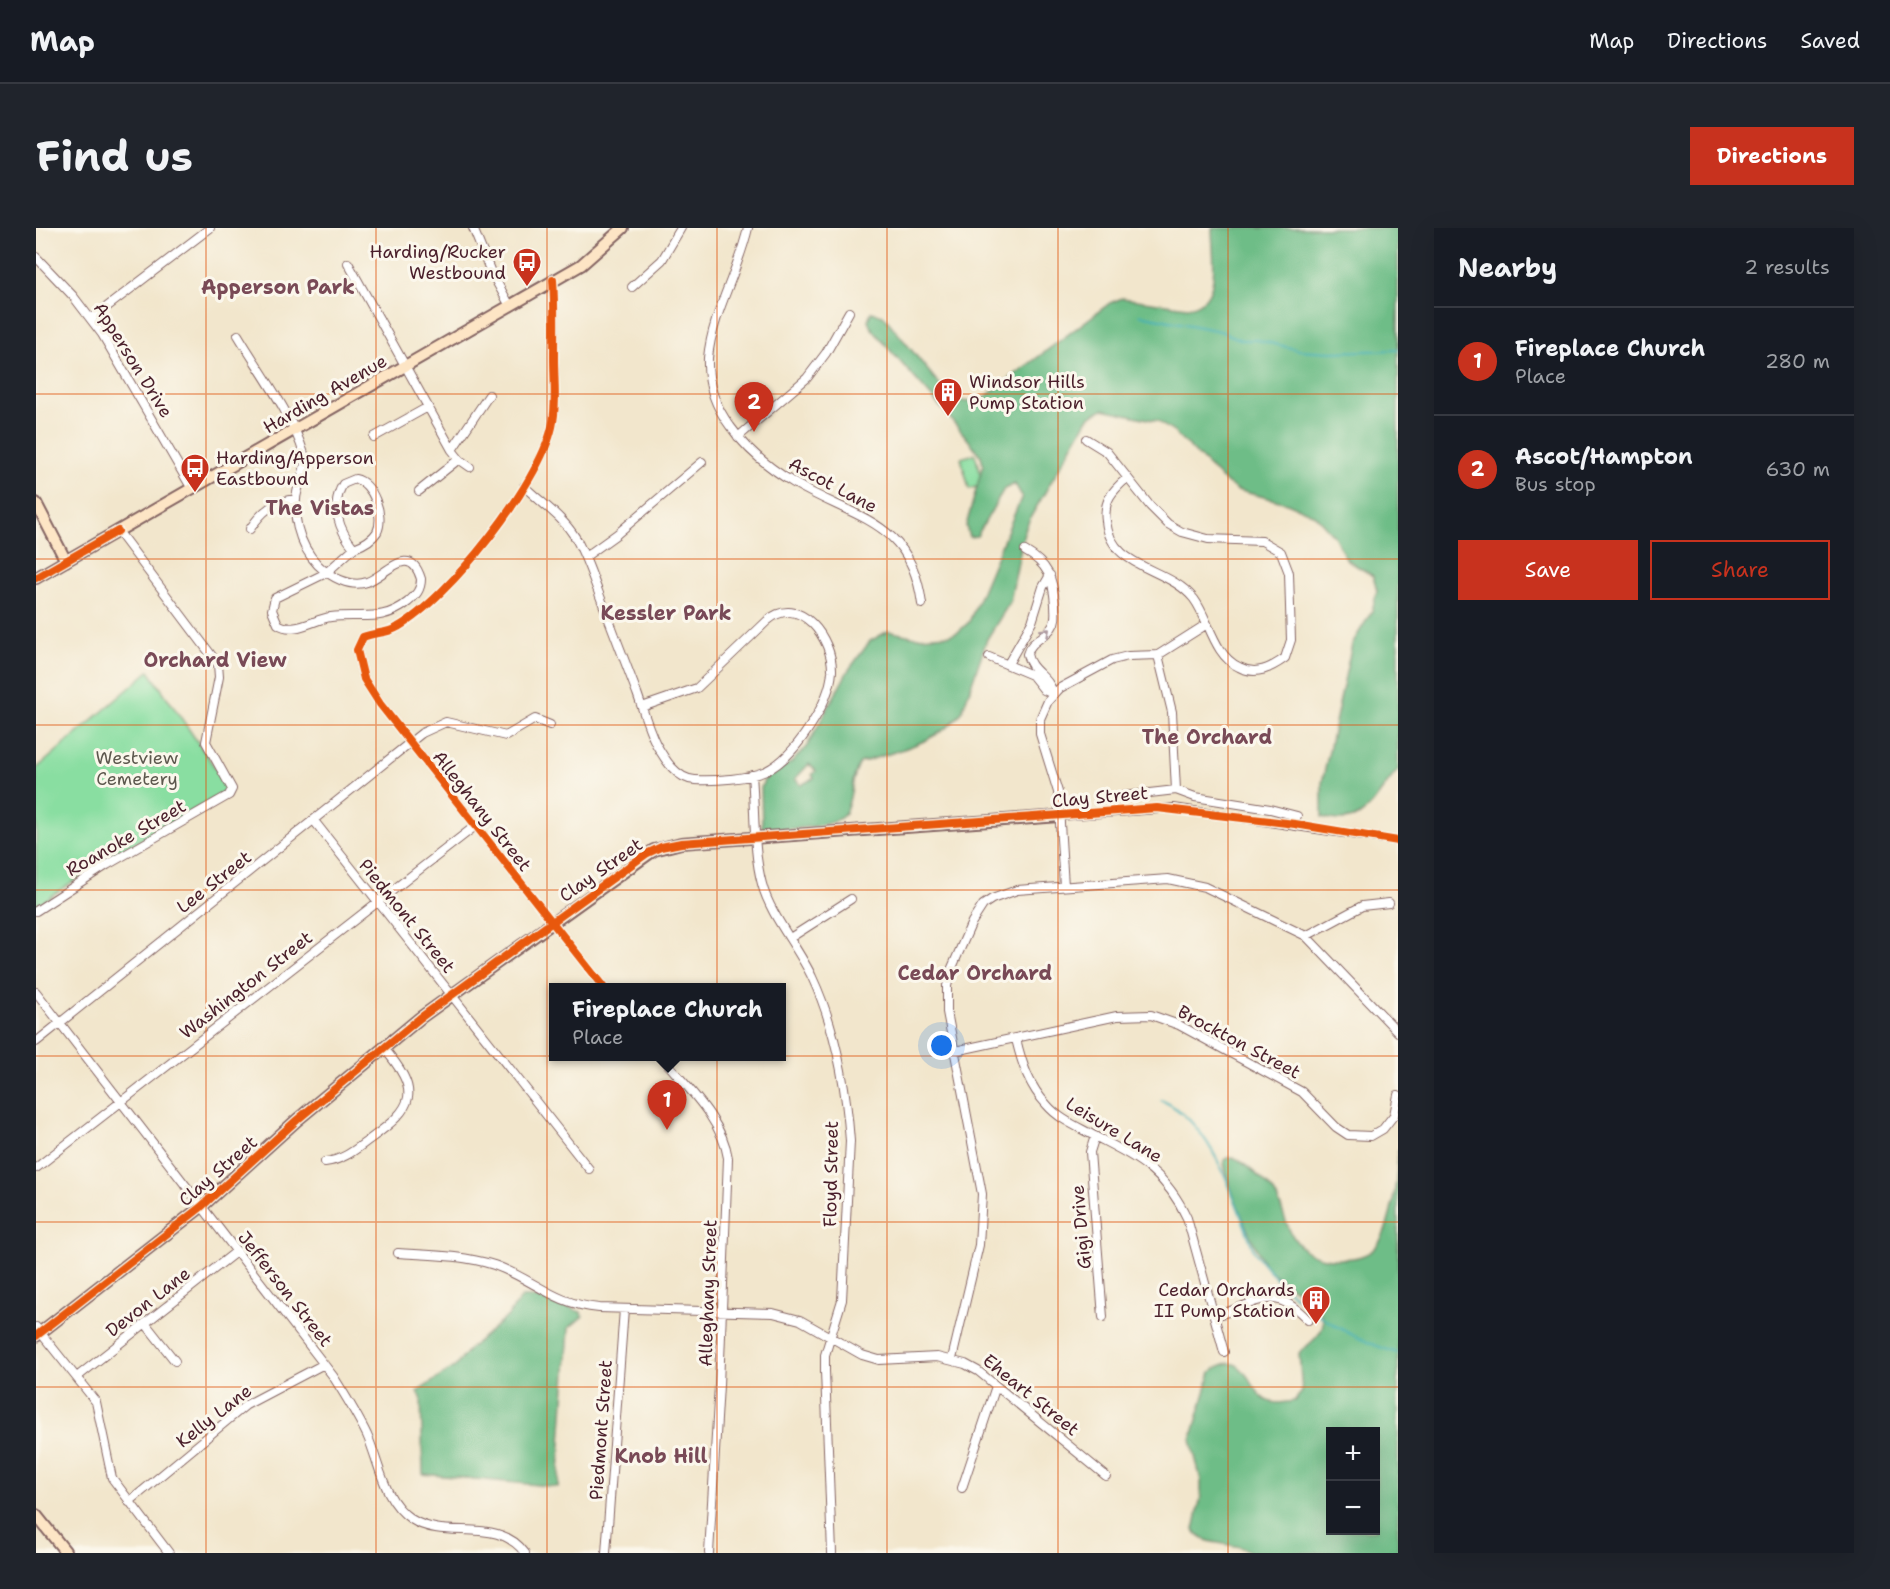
<!DOCTYPE html>
<html lang="en">
<head>
<meta charset="utf-8">
<style>
  body { margin:0; font-family:"Shantell Sans",sans-serif; background:#20242c; color:#f1f3f6 }
  .controls { position:absolute; right:18px; bottom:18px; display:grid; overflow:hidden; border-radius:0px; box-shadow:0 6px 24px #0002 }
  .controls button { width:54px; height:54px; display:grid; place-items:center; padding:0; border:0; border-bottom:2px solid #363941; background:#171b24; color:#f1f3f6; font:30px sans-serif }
  .you { position:absolute; left:906px; top:818px; width:21px; height:21px; margin:-15px; border:4px solid #fff; border-radius:50%; background:#1a73e8; box-shadow:0 0 0 9px #1a73e833 }
  .badge { display:grid; place-items:center; width:39px; height:39px; border-radius:50%; background:#c8321e; color:#fff; font-size:20px; font-weight:700 }
  .pin { position:absolute; translate:-50% -50px; filter:drop-shadow(0 2px 3px #0008) }
  .pin::after { content:''; position:absolute; top:32px; width:21px; height:18px; background:inherit; clip-path:polygon(0 0,100% 0,50% 100%) }
  .popup { position:absolute; left:513px; top:755px; width:237px; height:78px; box-sizing:border-box; display:grid; place-content:center; border-radius:0px; background:#171b24; filter:drop-shadow(0 2px 4px #0005); font-size:20px; white-space:nowrap; color:#9ea1a6 }
  .popup b { font-size:22px; color:#f1f3f6 }
  .popup::after { content:''; position:absolute; left:50%; top:100%; margin-left:-12px; border:12px solid transparent; border-top-color:#171b24 }
  .list { margin:0; padding:0; list-style:none }
  h2 { display:flex; justify-content:space-between; align-items:center; height:78px; margin:0; padding:0 24px; font-size:26px }
  h2 small { font-size:20px; font-weight:400; color:#9ea1a6 }
  .list li { display:grid; grid-template-columns:39px 1fr auto; gap:18px; align-items:center; box-sizing:border-box; height:108px; padding:0 24px; border-top:2px solid #363941 }
  .list b { display:block; font-size:22px; white-space:nowrap }
  .list p { margin:0; font-size:20px; white-space:nowrap; color:#9ea1a6 }
  .list em { font-size:20px; font-style:normal; color:#9ea1a6 }
  .actions { display:flex; gap:12px; padding:18px 24px }
  .actions a { flex:1; padding:14px 0; border:2px solid #c8321e; border-radius:0px; text-align:center; font-size:21px; color:#c8321e }
  .actions .main { background:#c8321e; color:#fff }
  .map { position:relative; flex:none; width:1362px; height:1325px; overflow:hidden; border-radius:0px }
  header { display:flex; align-items:center; gap:36px; box-sizing:border-box; height:84px; padding:0 30px; background:#171b24; border-bottom:2px solid #363941 }
  header strong { font-size:28px }
  nav { display:flex; gap:33px; margin-inline-start:auto; font-size:21px }
  .intro { display:flex; align-items:center; justify-content:space-between; box-sizing:border-box; height:144px; padding:0 36px }
  h1 { margin:0; font-size:42px }
  .button { padding:15px 27px; border-radius:0px; background:#c8321e; color:#fff; font-size:21px; font-weight:700 }
  main { display:flex; gap:36px; padding:0 36px }
  aside { flex:1; background:#171b24; border-radius:0px; box-shadow:0 6px 24px #0002 }
  .map>svg:first-child { display:block }
  .green { fill:#89dea1; stroke:#6a7e66; stroke-width:1.5 }
  .forest { fill:#6ebd87; stroke:#5c6e59; stroke-width:1.5; fill-rule:evenodd }
  .lines { fill:none; stroke-linecap:round; stroke-linejoin:round }
  .stream { stroke:#3eafb6; stroke-width:2 }
  .street-casing { stroke:#856563; stroke-width:10 }
  .secondary-casing { stroke:#856563; stroke-width:14 }
  .street { stroke:#fff; stroke-width:8 }
  .secondary { stroke:#fde5c5; stroke-width:10 }
  .cycleway-casing { stroke:#fbf7ec; stroke-width:11 }
  .cycleway { stroke:#e8590c; stroke-width:8 }
  .oneway { stroke:#ae9aa0 }
  .grid { fill:none; stroke:#e0560e; stroke-width:1.5; stroke-opacity:0.55 }
  .labels { text-anchor:middle; stroke-width:6; stroke-linejoin:round; paint-order:stroke }
  .poi-label { font-size:18px; fill:#4a1f2b; stroke:#fbf7ec; text-anchor:end }
  .street-label { font-size:18px; fill:#4a1f2b; stroke:#fbf7ec }
  .park-label { font-size:18px; fill:#5d584e; stroke:#fbf7ec }
  .neighbourhood-label { font-size:20px; font-weight:bold; fill:#794a57; stroke:#fbf7ec }
</style>
</head>
<body>
<header>
<strong>Map</strong>
<nav><a>Map</a><a>Directions</a><a>Saved</a></nav>
</header>
<div class="intro"><h1>Find us</h1><a class="button">Directions</a></div>
<main>
<div class="map">
<svg width="1362" height="1325" viewBox="0 0 1362 1325">
  <rect width="100%" height="100%" fill="#fbf7ec"/>
  <filter id="ink" filterUnits="userSpaceOnUse"><feTurbulence type="fractalNoise" baseFrequency=".0167" numOctaves="2"/><feDisplacementMap in="SourceGraphic" scale="12" xChannelSelector="R" yChannelSelector="G"/><feConvolveMatrix kernelMatrix="1 2 1 2 8 2 1 2 1" color-interpolation-filters="sRGB"/></filter>
  <filter id="wash" filterUnits="userSpaceOnUse"><feTurbulence type="fractalNoise" baseFrequency=".008" numOctaves="4" result="noise"/><feDisplacementMap in="SourceGraphic" scale="24" xChannelSelector="R" yChannelSelector="G"/><feGaussianBlur stdDeviation="1.35" result="paint"/><feColorMatrix in="noise" values="0 0 0 0 0 0 0 0 0 0 0 0 0 0 0 0 0 1.4 0 .05"/><feComposite in="paint" operator="in"/></filter>
  <g filter="url(#wash)">
    <rect width="100%" height="100%" fill="#f2e6cc"/>
    <!-- green -->
    <path class="green" d="M939,226l8,31 -14,4 -8,-31z
      M113,443l78,114 -3,8 -123,70 -65,43v-137z"/>
    <!-- forest -->
    <path class="forest" d="M1176,0h186v542c-26,29 -31,60 -76,47v-34l30,-139 20,-33 5,-20 -4,-15 -26,-16 -13,-24 -19,-21 -28,-12 -50,-13 -13,-9 -49,-48 -18,-12 -54,-12 -14,8 -59,101 -6,14 -14,70 -23,37 -25,73c-23,31 -67,39 -102,51 -10,16 -7,34 -15,50 -8,16 -62,16 -80,17l-3,-4 -1,-38 3,-8 28,-18 15,-16 41,-75 22,-30 18,-10 28,6 33,-2 9,-3 11,-10 53,-126 -7,-12 -11,5 -27,47 -8,1 -3,-11 17,-61 -2,-9c-35,-46 -75,-85 -111,-130l-2,-6 3,-8 12,3 65,80c11,7 20,8 33,5l129,-97 12,-5 65,9c37,-4 25,-52 25,-79zM773,536l7,7 -4,4 2,3 -13,7 -6,-6z
      M1362,922v403h-146c-19,-14 -47,-4 -58,-23l7,-33v-16l-10,-41 20,-68c29,-25 36,9 51,25 8,8 21,6 32,4l8,-9 -3,-39c10,-10 28,-19 23,-37 -3,-15 -40,-33 -52,-45 -13,-15 -46,-92 -46,-111l5,-3c9,0 13,6 20,11 9,8 20,16 26,26 11,19 11,42 30,56 10,7 24,10 35,9 12,0 26,-2 35,-11 18,-20 22,-72 23,-98zM1294,1204h46v98h-46z
      M486,1069c14,-2 45,10 59,15l2,4 -14,12 -11,159 -135,-13 -2,-77 -4,-5 39,-26 13,-17 38,-32z"/>
    <g class="lines">
      <!-- stream -->
      <path class="stream" d="M1104,87l80,16 22,9h16l41,10 32,2 67,-2
        M1125,872c53,23 74,102 93,151 34,48 88,86 144,102"/>
    </g>
  </g>
  <g filter="url(#ink)">
    <g class="lines">
      <!-- street casing -->
      <g class="street-casing">
        <path id="street" d="M437,0l17,42 20,36
          M712,0c-10,44 -36,86 -40,130 -1,26 7,48 22,68 17,24 39,42 64,57 60,36 117,36 128,121
          M0,29l37,39 29,38 90,155
          M312,35l104,187 8,10 10,7
          M517,52c2,26 1,52 1,78 0,22 3,47 -2,69 -13,57 -103,171 -154,200 -11,7 -23,5 -35,10l-6,13 7,29 16,25 224,284
          M596,59l30,-27 19,-32
          M55,91l119,-91
          M202,107c22,37 54,79 66,119 3,12 -2,20 -5,31 -9,28 -1,59 19,80 12,12 33,23 49,17 19,-7 43,-40 54,-3 0,11 -5,16 -13,23 -26,21 -48,11 -77,15 -17,2 -37,18 -53,7l-6,-14 3,-12 51,-25 28,-25
          M338,209l54,-30
          M702,209l69,-59 19,-25 23,-41
          M1050,211l21,13 43,54 18,18 14,8 26,7 54,2 19,11 8,21 2,67 -6,18c-14,10 -29,18 -46,9 -25,-11 -30,-48 -45,-68 -26,-33 -83,-29 -88,-78 -3,-20 6,-30 21,-43
          M416,222l37,-55
          M319,251c18,3 30,37 22,53 -5,8 -15,13 -23,16 -15,-18 -24,-42 -11,-64z
          M488,258c17,17 38,30 51,51 10,17 16,36 23,54 13,34 26,68 39,102 6,17 11,35 19,51 8,14 20,35 39,36 21,1 52,-1 71,-9 29,-14 64,-68 66,-100 1,-31 -32,-79 -65,-50l-70,67 -55,19
          M383,263l40,-32
          M214,301c12,-18 24,-28 46,-30
          M989,323c23,13 28,27 30,53 0,8 2,16 -3,23 -7,11 -21,13 -25,27 3,18 23,22 26,40
          M549,329l32,-23 85,-72
          M1122,427l14,57 4,78
          M953,429l43,18 12,15 9,4
          M972,436l24,-42 11,-35 7,-12
          M716,547c3,34 1,77 10,109 8,31 36,63 50,93 23,49 34,110 38,164l-8,159 -17,55v16l7,182
          M1087,568l53,-6 19,7 75,12 27,7
          M1024,588l114,-8 224,33
          M279,594l274,347
          M1028,658l-6,-94 -18,-58v-15l8,-18 12,-13 52,-28 16,-4 30,-1 49,-31
          M0,683l71,-46 122,-70 3,-6 -26,-47 13,-65 -1,-13 -100,-133
          M1270,708l56,-30 27,-3
          M754,710l61,-39
          M0,764l297,384c12,19 24,38 34,59 13,29 16,65 44,84 35,23 86,-4 114,34
          M980,811c6,25 13,47 31,66 11,13 27,20 42,28 45,24 75,35 98,85l37,134
          M0,814l386,-309 24,-11 60,14 29,-17 15,6
          M919,823l162,-35 34,-1 28,10 123,67 34,35 12,8 23,1 12,-7 11,-14 4,-20
          M625,828c24,30 61,62 67,102l-9,227 -10,168
          M1059,908l-5,16 13,165
          M289,934c19,-2 31,-13 45,-23 46,-33 51,-47 13,-92
          M0,940l438,-341
          M362,1025c32,2 65,2 96,12 40,14 59,39 105,43l174,5 27,7 62,35 17,5 58,-3 28,7 13,7 128,105
          M1178,1088c42,-10 57,-35 94,4
          M109,1095l30,38
          M0,1099l60,75 16,76 57,75
          M916,1131l27,-114 3,-51 -35,-182v-26l4,-16 21,-48 11,-17 9,-6 25,-9 151,-11 37,8 101,49 92,96
          M41,1149l160,-126
          M926,1260l34,-102
          M93,1274l117,-97 78,-41
          M570,1325l18,-244"/>
      </g>
      <!-- secondary casing -->
      <g class="secondary-casing">
        <path id="secondary" d="M0,275l30,58
          M0,350l545,-313 42,-37
          M0,1108l165,-129 96,-87 123,-102 234,-168 27,-7 379,-27
          M0,1287l29,36 -2,2"/>
      </g>
      <!-- street -->
      <use href="#street" class="street"/>
      <!-- secondary -->
      <use href="#secondary" class="secondary"/>
      <!-- cycleway casing -->
      <g class="cycleway-casing">
        <path id="cycleway" d="M517,52c2,26 1,52 1,78 0,22 3,47 -2,69 -13,57 -103,171 -154,200 -11,7 -23,5 -35,10l-6,13 7,29 16,25 224,284
          M0,350l82,-47
          M0,1108l165,-129 96,-87 123,-102 226,-164 15,-7 20,-4 476,-35 138,16 103,17"/>
      </g>
      <!-- cycleway -->
      <use href="#cycleway" class="cycleway"/>
    </g>
    <!-- one-way arrows -->
    <defs><path id="oneway-chevron" d="M-2-3.5L2.5 0L-2 3.5" fill="none" stroke-width="1.6" stroke-linecap="round" stroke-linejoin="round" transform="scale(1.5)"/></defs>
    <use class="oneway" href="#oneway-chevron" transform="translate(1010 404) rotate(-42)"/>
  </g>
  <!-- grid -->
  <path class="grid" d="M170,0v1325M340,0v1325M511,0v1325M681,0v1325M851,0v1325M1022,0v1325M1192,0v1325M0,166h1362M0,331h1362M0,497h1362M0,662h1362M0,828h1362M0,994h1362M0,1159h1362"/>
  <!-- icons -->
  <defs>
    <g id="bus-pin" transform="scale(1.5)"><path d="M0 17L-7.5 6A9.5 9.5 0 1 1 7.5 6Z" fill="#c8321e" stroke="#fbf7ec"/><path d="M-5-6H5V4H4V6H2V4H-2V6H-4V4H-5ZM-3.5-4V0h7V-4ZM-3.5 1.2v1.5H-2V1.2ZM2 1.2v1.5H3.5V1.2Z" fill="#fff"/></g>
    <g id="building-pin" transform="scale(1.5)"><path d="M0 17L-7.5 6A9.5 9.5 0 1 1 7.5 6Z" fill="#c8321e" stroke="#fbf7ec"/><path d="M-4-6H4V6H1V3H-1V6H-4ZM-2.5-4.3h1.7v1.8h-1.7ZM.8-4.3h1.7v1.8H.8ZM-2.5-1h1.7V.8h-1.7ZM.8-1h1.7V.8H.8Z" fill="#fff"/></g>
  </defs>
  <g fill-rule="evenodd">
    <use href="#bus-pin" x="491" y="34"/>
    <use href="#building-pin" x="912" y="164"/>
    <use href="#bus-pin" x="159" y="240"/>
    <use href="#building-pin" x="1280" y="1072"/>
  </g>
  <g class="labels">
    <!-- poi labels -->
    <g class="poi-label">
      <text x="470" y="30">Harding/Rucker<tspan x="470" dy="21">Westbound</tspan></text>
      <text x="933" y="160" text-anchor="start">Windsor Hills<tspan x="933" dy="21">Pump Station</tspan></text>
      <text x="180" y="236" text-anchor="start">Harding/Apperson<tspan x="180" dy="21">Eastbound</tspan></text>
      <text x="1259" y="1068">Cedar Orchards<tspan x="1259" dy="21">II Pump Station</tspan></text>
    </g>
    <!-- street labels -->
    <g class="street-label">
      <text transform="translate(97 132) rotate(58)" y="6">Apperson Drive</text>
      <text transform="translate(289 166) rotate(-30)" y="6">Harding Avenue</text>
      <text transform="translate(797 257) rotate(28)" y="6">Ascot Lane</text>
      <text transform="translate(1064 569) rotate(-5)" y="6">Clay Street</text>
      <text transform="translate(446 583) rotate(52)" y="6">Alleghany Street</text>
      <text transform="translate(90 610) rotate(-30)" y="6">Roanoke Street</text>
      <text transform="translate(565 642) rotate(-35)" y="6">Clay Street</text>
      <text transform="translate(178 654) rotate(-38)" y="6">Lee Street</text>
      <text transform="translate(371 688) rotate(51)" y="6">Piedmont Street</text>
      <text transform="translate(210 757) rotate(-38)" y="6">Washington Street</text>
      <text transform="translate(1203 814) rotate(28)" y="6">Brockton Street</text>
      <text transform="translate(1078 902) rotate(31)" y="6">Leisure Lane</text>
      <text transform="translate(182 943) rotate(-41)" y="6">Clay Street</text>
      <text transform="translate(795 946) rotate(-89)" y="6">Floyd Street</text>
      <text transform="translate(1045 999) rotate(-95)" y="6">Gigi Drive</text>
      <text transform="translate(249 1061) rotate(52)" y="6">Jefferson Street</text>
      <text transform="translate(672 1065) rotate(-88)" y="6">Alleghany Street</text>
      <text transform="translate(112 1074) rotate(-38)" y="6">Devon Lane</text>
      <text transform="translate(995 1167) rotate(39)" y="6">Eheart Street</text>
      <text transform="translate(178 1188) rotate(-38)" y="6">Kelly Lane</text>
      <text transform="translate(565 1202) rotate(-86)" y="6">Piedmont Street</text>
    </g>
    <!-- park labels -->
    <g class="park-label">
      <text x="101" y="536">Westview<tspan x="101" dy="21">Cemetery</tspan></text>
    </g>
    <!-- neighbourhood labels -->
    <g class="neighbourhood-label">
      <text x="242" y="66">Apperson Park</text>
      <text x="284" y="287">The Vistas</text>
      <text x="630" y="392">Kessler Park</text>
      <text x="179" y="439">Orchard View</text>
      <text x="1171" y="516">The Orchard</text>
      <text x="939" y="752">Cedar Orchard</text>
      <text x="625" y="1235">Knob Hill</text>
    </g>
  </g>
</svg>
<div class="controls">
<button>+</button>
<button>−</button>
</div>
<div class="you"></div>
<div class="pin badge" style="left:631px;top:902px">1</div>
<div class="popup"><b>Fireplace Church</b>Place</div>
<div class="pin badge" style="left:718px;top:204px">2</div>
</div>
<aside>
<h2>Nearby<small>2 results</small></h2>
<ul class="list">
<li><span class="badge">1</span><div><b>Fireplace Church</b><p>Place</p></div><em>280 m</em></li>
<li><span class="badge">2</span><div><b>Ascot/Hampton</b><p>Bus stop</p></div><em>630 m</em></li>
</ul>
<div class="actions"><a class="main">Save</a><a>Share</a></div>
</aside>
</main>
</body>
</html>
